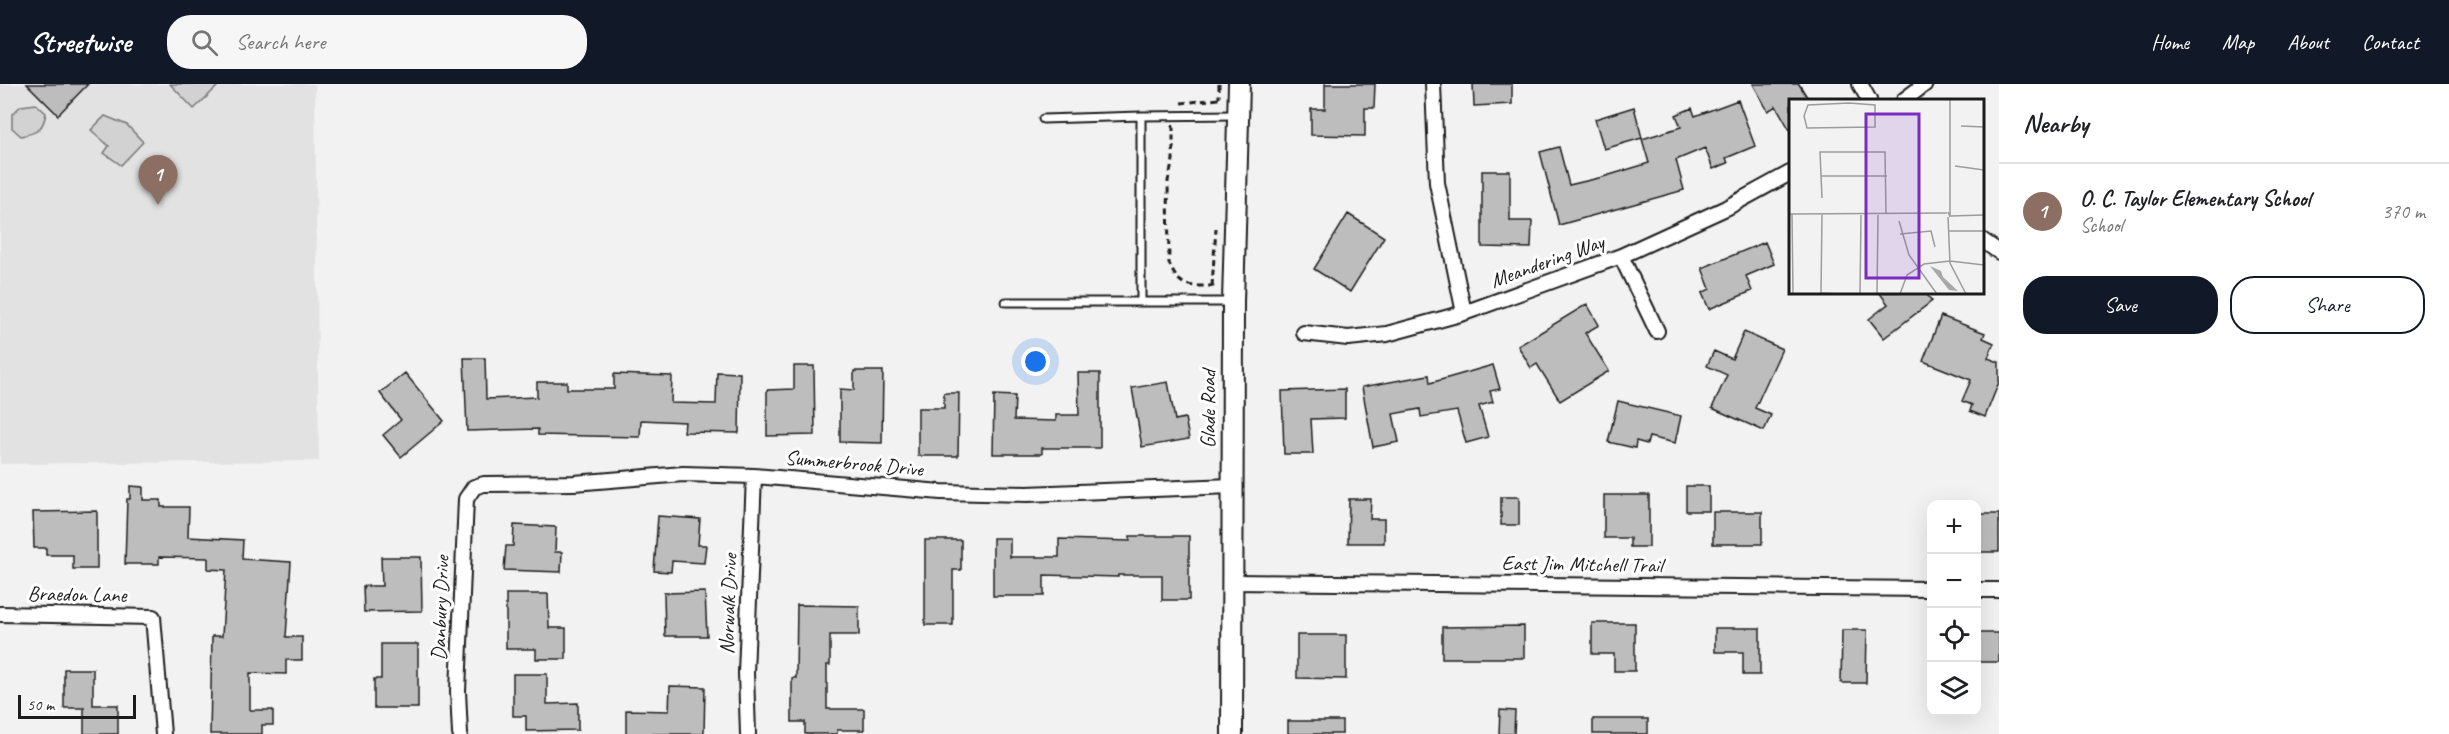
<!DOCTYPE html>
<html lang="en">
<head>
<meta charset="utf-8">
<style>
  body { margin:0; font-family:Caveat,sans-serif; background:#f6f6f6; color:#202124 }
  .controls { position:absolute; right:18px; bottom:18px; display:grid; overflow:hidden; border-radius:12px; box-shadow:0 6px 24px #0002 }
  .controls button { width:54px; height:54px; display:grid; place-items:center; padding:0; border:0; border-bottom:2px solid #e0e0e0; background:#fff; color:#202124; font:30px sans-serif }
  .scale { position:absolute; left:18px; bottom:15px; width:118px; box-sizing:border-box; padding-left:6px; border:3px solid #1c1c1c; border-top:0; font-size:16px; line-height:21px; white-space:nowrap; color:#1c1c1c; -webkit-text-stroke:4px #fff; paint-order:stroke }
  .you { position:absolute; left:1036px; top:278px; width:21px; height:21px; margin:-15px; border:4px solid #fff; border-radius:50%; background:#1a73e8; box-shadow:0 0 0 9px #1a73e833 }
  .badge { display:grid; place-items:center; width:39px; height:39px; border-radius:50%; background:#111827; color:#fff; font-size:20px; font-weight:700 }
  .pin { position:absolute; translate:-50% -50px; filter:drop-shadow(0 2px 3px #0008) }
  .pin::after { content:''; position:absolute; top:32px; width:21px; height:18px; background:inherit; clip-path:polygon(0 0,100% 0,50% 100%) }
  .list { margin:0; padding:0; list-style:none }
  h2 { display:flex; justify-content:space-between; align-items:center; height:78px; margin:0; padding:0 24px; font-size:26px }
  h2 small { font-size:20px; font-weight:400; color:#757577 }
  .list li { display:grid; grid-template-columns:39px 1fr auto; gap:18px; align-items:center; box-sizing:border-box; height:96px; padding:0 24px; border-top:2px solid #e0e0e0 }
  .list b { display:block; font-size:22px; white-space:nowrap }
  .list p { margin:0; font-size:20px; white-space:nowrap; color:#757577 }
  .list em { font-size:20px; font-style:normal; color:#757577 }
  .actions { display:flex; gap:12px; padding:18px 24px }
  .actions a { flex:1; padding:14px 0; border:2px solid #111827; border-radius:24px; text-align:center; font-size:21px; color:#111827 }
  .actions .main { background:#111827; color:#fff }
  .icon { flex:none; width:33px; height:33px; fill:none; stroke:currentColor; stroke-width:2; stroke-linecap:round; stroke-linejoin:round }
  .map { position:relative; flex:none; width:1999px; height:650px; overflow:hidden }
  header { display:flex; align-items:center; gap:36px; box-sizing:border-box; height:84px; padding:0 30px; background:#111827; color:#fff }
  header strong { font-size:28px }
  nav { display:flex; gap:33px; margin-inline-start:auto; font-size:21px }
  .search { width:420px; height:54px; background:#f6f6f6; display:flex; align-items:center; gap:15px; box-sizing:border-box; padding:0 21px; border-radius:24px; color:#757577; font-size:22px }
  main { display:flex }
  aside { flex:1; background:#fff }
  .map>svg:first-child { display:block }
  .built { fill:#e2e2e2 }
  .green { fill:#d2d2d2; stroke:#777; stroke-width:1.5 }
  .building { fill:#bdbdbd; stroke:#1c1c1c; stroke-width:1.5 }
  .lines { fill:none; stroke-linecap:round; stroke-linejoin:round }
  .lane-casing { stroke:#1c1c1c; stroke-width:11 }
  .street-casing { stroke:#1c1c1c; stroke-width:18 }
  .secondary-casing { stroke:#1c1c1c; stroke-width:24 }
  .path { stroke:#1c1c1c; stroke-width:3; stroke-dasharray:6 4.5; stroke-linecap:butt }
  .lane { stroke:#fff; stroke-width:7 }
  .street { stroke:#fff; stroke-width:14 }
  .secondary { stroke:#fff; stroke-width:20 }
  .labels { text-anchor:middle; stroke-width:6; stroke-linejoin:round; paint-order:stroke }
  .street-label { font-size:21px; fill:#1c1c1c; stroke:#fff }
  .inset-road { fill:none; stroke:#9c9c9c; stroke-width:1.5 }
  .view { fill:#7b2cbf; fill-opacity:0.15; stroke:#7b2cbf; stroke-width:3 }
  .inset-edge { fill:none; stroke:#1c1c1c; stroke-width:3 }
</style>
</head>
<body>
<header>
<strong>Streetwise</strong>
<div class="search"><svg class="icon" aria-label="search" viewBox="0 0 24 24"><circle cx="10" cy="10" r="6"/><path d="M15 15l6 6"/></svg>Search here</div>
<nav><a>Home</a><a>Map</a><a>About</a><a>Contact</a></nav>
</header>
<main>
<div class="map">
<svg width="1999" height="650" viewBox="0 0 1999 650">
  <rect width="100%" height="100%" fill="#f2f2f2"/>
  <filter id="ink" filterUnits="userSpaceOnUse"><feTurbulence type="fractalNoise" baseFrequency=".0167" numOctaves="2"/><feDisplacementMap in="SourceGraphic" scale="12" xChannelSelector="R" yChannelSelector="G"/><feConvolveMatrix kernelMatrix="1 2 1 2 8 2 1 2 1" color-interpolation-filters="sRGB"/></filter>
  <g filter="url(#ink)">
    <!-- built -->
    <path class="built" d="M0,0h315l4,377 -319,3z"/>
    <!-- green -->
    <path class="green" d="M170,0h44l3,3 -23,22z
      M36,20l10,9c-3,17 -9,20 -25,23l-9,-8v-14l9,-8z
      M105,32l22,9 16,17 -22,23 -17,-12 5,-7 -18,-16z"/>
    <!-- building -->
    <path class="building" d="M27,0h61l-30,31z
      M1325,0h50l-1,24h-9v28l-54,-1v-26h14z
      M1473,0h39v20l-38,2z
      M1753,0h46l10,16h-18v32l-15,-26 -8,5z
      M1738,16l17,46 -29,12 2,5 -15,6 -8,-21 -29,12 8,30 -125,35 -19,-73 19,-5 10,38 34,-8 46,-14 -7,-24 39,-12 -5,-12 16,-7 3,8z
      M1634,23l8,31 -38,11 -9,-30z
      M1482,87h28v50h22l-1,27 -49,-1z
      M1348,130l36,23 -34,55 -36,-23z
      M1765,158l9,22 -28,12 6,15 -43,18 -7,-16 8,-4 -8,-21z
      M1879,208h46l7,9 -48,37 -15,-19 19,-15z
      M1587,220l12,21 -14,8 24,38 -49,30 -23,-37 -6,4 -13,-22z
      M1941,232l44,17 -2,5 11,5 -6,15 11,4v20l-14,35 -15,-6 2,-6 -10,-4 9,-21 -48,-19z
      M1744,248l38,17 -27,59 16,7 -7,16 -52,-23 15,-33 -20,-9 7,-15 18,8z
      M464,274h21l1,41 51,-2v-15h30v7h47v-15l58,2 -1,27 45,1 1,-32 23,1 -1,60 -55,-1 1,-10 -44,-2 -1,17 -102,-2v-6l-71,2z
      M1493,281l7,24 -10,2 3,11 -14,4 9,31 -22,6 -9,-32 -36,6 -1,-8 -27,5 6,28 -26,5 -11,-60 67,-12 1,8z
      M794,282h20l1,69 -48,1v-46l27,-1z
      M854,287h29l-1,72 -42,-1v-53l14,1z
      M405,289l39,48 -43,36 -18,-22 18,-15 -21,-27z
      M1078,289h22v75h-58v6h-49l1,-59 21,1 -1,24 42,1v-6h23z
      M1168,298l7,38 10,-2 4,21 -47,8 -10,-59z
      M1345,305v29l-34,1 2,35h-29l-2,-63z
      M944,309h15l-1,63h-40v-48h26z
      M1618,317l63,15 -6,27 -26,-6 -2,7 -11,-3 -1,7 -27,-6z
      M130,402l13,1v13h18v7h28l-1,30 55,3 -1,19 49,3 -5,75h16v23h-16v14l-36,-1v37h23v15h-11v9h-52l2,-98h10l4,-66 -18,-1v-11l-49,-1v7h-34l2,-65h3z
      M1686,402h23v25h-23z
      M1604,411h45v52h-19v-9h-26z
      M1501,413h18v28h-18z
      M1349,415h22l-1,20h14v24h-36z
      M97,427v58h-24v-14h-27v-7h-12l-1,-36z
      M1713,428h49v32h-49z
      M1977,430h22v38h-22z
      M658,432l42,3 -2,26h8l-2,18 -32,-2 -1,11 -17,-1z
      M514,441l42,2 -1,25h7l-1,20 -57,-2 2,-24h7z
      M1130,452h59v64h-27v-25h-44v2l-74,-2v21h-51v-58h17v19h49v-18l71,2z
      M925,456h36v30h-8v55h-28z
      M381,473h40l1,54 -58,1 -1,-26h19z
      M705,508l2,44h-42l-1,-43z
      M506,510h42l1,34h17v31h-30v-10h-30z
      M797,521l62,1v29h-29v30h-3v44h37v21h-27v4h-32v-12h-13v-44h4z
      M1592,539h43v48h-21v-17h-22z
      M1524,542v32h-82v-31z
      M1715,544h45v47h-17v-23h-28z
      M1842,546h25l-1,53h-25z
      M1977,549h22v29h-22z
      M1297,551h49v44l-49,-1z
      M381,560h37v64h-44v-29h7z
      M64,585h29v36h25v29h-34v-26h-20z
      M513,590h34v30l31,-1v27l-52,1v-15h-13z
      M670,602l35,1 -1,47h-78v-24l43,1z
      M1500,626l15,1 -1,23h-15z
      M1593,635h55v15h-55z
      M1288,637h54v13h-54z"/>
    <g class="lines">
      <!-- lane casing -->
      <g class="lane-casing">
        <path id="lane" d="M1043,35l98,-3
          M1141,217v-185l95,-1
          M1006,218h224"/>
      </g>
      <!-- street casing -->
      <g class="street-casing">
        <path id="street" d="M1433,0l4,99 27,130
          M1860,0l9,16
          M1904,16l21,-16
          M1982,156l17,12
          M1621,172l36,75
          M1304,249l44,5 39,-4 77,-21 157,-57 105,-48 64,-35
          M1231,498l701,7
          M1976,506h23
          M0,530l153,3 10,117
          M460,650l-2,-43 8,-192 8,-12 10,-3 90,-1 109,-9 71,2 187,16 86,2 205,-8
          M748,650l-2,-61 8,-197"/>
      </g>
      <!-- secondary casing -->
      <g class="secondary-casing">
        <path id="secondary" d="M1232,650l1,-432 6,-218"/>
      </g>
      <!-- path -->
      <path class="path" d="M1219,0v14
        M1181,19l38,-4
        M1173,41v35l-5,21 1,82c10,26 21,23 46,23
        M1212,202l4,-58"/>
      <!-- lane -->
      <use href="#lane" class="lane"/>
      <!-- street -->
      <use href="#street" class="street"/>
      <!-- secondary -->
      <use href="#secondary" class="secondary"/>
    </g>
  </g>
  <g class="labels">
    <!-- street labels -->
    <g class="street-label">
      <text transform="translate(1547 177) rotate(-20)" y="7">Meandering Way</text>
      <text transform="translate(1208 325) rotate(-90)" y="7">Glade Road</text>
      <text transform="translate(854 379) rotate(5)" y="7">Summerbrook Drive</text>
      <text transform="translate(1582 480) rotate(1)" y="7">East Jim Mitchell Trail</text>
      <text transform="translate(77 510) rotate(1)" y="7">Braedon Lane</text>
      <text transform="translate(728 520) rotate(-88)" y="7">Norwalk Drive</text>
      <text transform="translate(440 524) rotate(-88)" y="7">Danbury Drive</text>
    </g>
  </g>
  <!-- overview -->
  <g transform="translate(1789 15)">
    <rect width="195" height="195" fill="#f2f2f2"/>
    <path d="M141,167l11,5 2,6 15,14 -9,-1z" fill="#a8a8a8"/>
    <path class="inset-road" d="M60,4l26,2v22l-68,1 -3,-12 4,-11zM172,27l23,1M166,67l29,4M32,77h66M33,99l-2,-46h65l1,61M159,113l2,5v-118M0,115l158,-1M3,115l1,80M33,115l-1,79 19,1M162,117l33,-1M159,118l2,46 16,31M110,122l10,34 28,39M160,132h35M111,135l31,-3 4,16M71,195l1,-79M88,195l1,-79M111,195l7,-19 17,-11 26,-3 34,4"/>
    <path class="view" d="M77,15h53v164h-53z"/>
    <rect width="195" height="195" class="inset-edge"/>
  </g>
</svg>
<div class="controls">
<button>+</button>
<button>−</button>
<button><svg class="icon" aria-label="locate" viewBox="0 0 24 24"><circle cx="12" cy="12" r="6"/><path d="M12 2v4M12 18v4M2 12h4M18 12h4"/></svg></button>
<button><svg class="icon" aria-label="layers" viewBox="0 0 24 24"><path d="M12 4l9 5-9 5-9-5zM3 14l9 5 9-5"/></svg></button>
</div>
<div class="scale">50 m</div>
<div class="you"></div>
<div class="pin badge" style="left:158px;top:121px;background:#8d6e63">1</div>
</div>
<aside>
<h2>Nearby<small></small></h2>
<ul class="list">
<li><span class="badge" style="background:#8d6e63">1</span><div><b>O. C. Taylor Elementary School</b><p>School</p></div><em>370 m</em></li>
</ul>
<div class="actions"><a class="main">Save</a><a>Share</a></div>
</aside>
</main>
</body>
</html>
